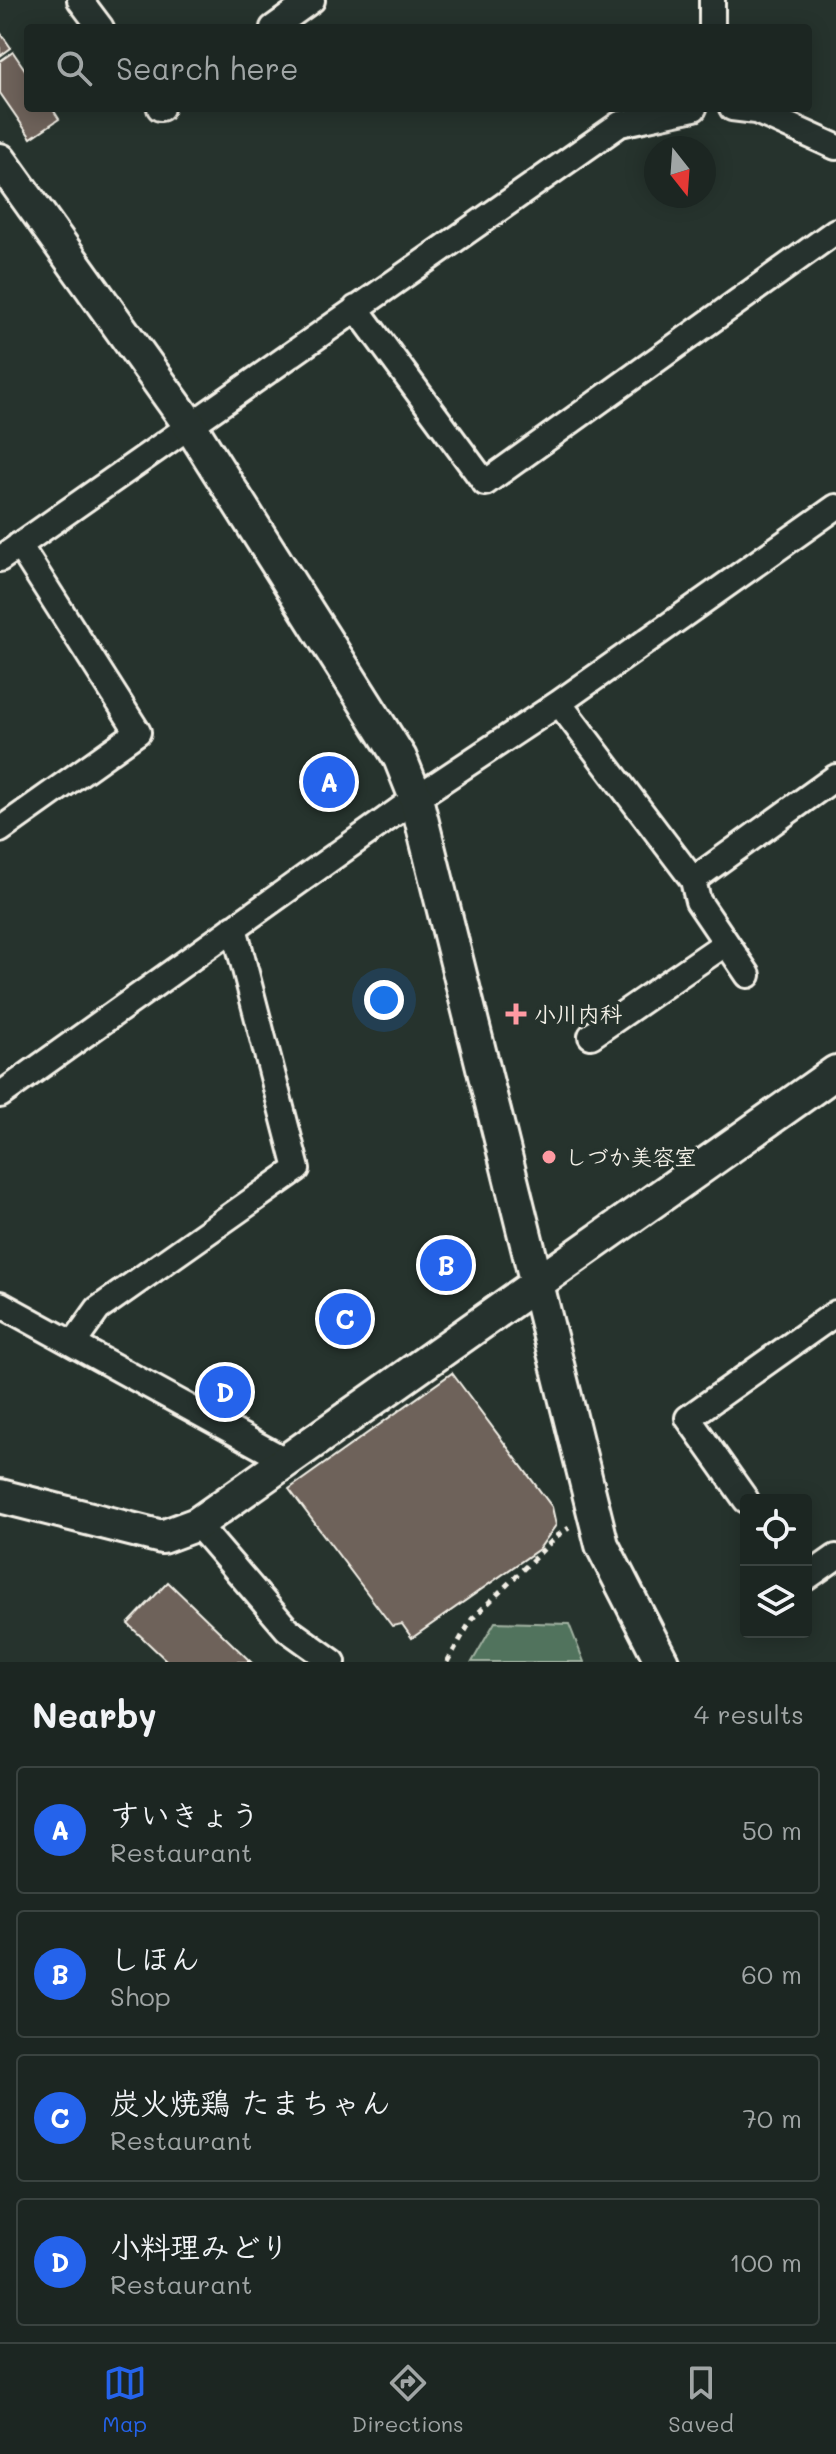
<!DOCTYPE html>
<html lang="en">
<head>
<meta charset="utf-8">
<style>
  body { margin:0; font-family:Mali,"Klee One",sans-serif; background:#29322f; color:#f1f3f6 }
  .controls { position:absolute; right:24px; bottom:24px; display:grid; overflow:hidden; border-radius:8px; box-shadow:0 4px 20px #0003 }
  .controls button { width:72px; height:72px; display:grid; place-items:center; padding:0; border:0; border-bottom:2px solid #3a4340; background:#1c2622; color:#f1f3f6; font:40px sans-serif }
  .compass { position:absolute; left:644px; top:136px; width:72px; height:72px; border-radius:50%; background:#1c2622; box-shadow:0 4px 20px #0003; rotate:163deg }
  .you { position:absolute; left:384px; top:1000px; width:28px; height:28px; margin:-20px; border:6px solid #fff; border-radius:50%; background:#1a73e8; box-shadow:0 0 0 12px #1a73e833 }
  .badge { display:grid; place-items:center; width:52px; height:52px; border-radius:50%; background:#2563eb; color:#fff; font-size:26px; font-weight:700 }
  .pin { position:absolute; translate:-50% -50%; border:4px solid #fff; box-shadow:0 2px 8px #0006 }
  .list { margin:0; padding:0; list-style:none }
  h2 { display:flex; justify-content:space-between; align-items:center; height:104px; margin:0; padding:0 32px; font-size:34px }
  h2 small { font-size:26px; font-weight:400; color:#a0a5a5 }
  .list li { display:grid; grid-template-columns:52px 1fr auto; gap:24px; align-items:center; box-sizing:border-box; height:128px; margin:0 16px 16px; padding:0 16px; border:2px solid #3a4340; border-radius:8px }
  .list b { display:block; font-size:30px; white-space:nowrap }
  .list p { margin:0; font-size:26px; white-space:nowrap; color:#a0a5a5 }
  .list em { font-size:26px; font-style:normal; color:#a0a5a5 }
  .icon { flex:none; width:44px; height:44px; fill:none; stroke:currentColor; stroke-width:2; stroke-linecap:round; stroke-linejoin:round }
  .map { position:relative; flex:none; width:836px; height:1662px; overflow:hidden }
  .search { position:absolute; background:#1c2622; box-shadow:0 4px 20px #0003; left:24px; right:24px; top:24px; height:88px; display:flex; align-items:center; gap:20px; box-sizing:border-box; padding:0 28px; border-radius:8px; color:#a0a5a5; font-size:30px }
  .sheet { height:680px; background:#1c2622 }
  nav { display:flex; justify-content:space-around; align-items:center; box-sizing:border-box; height:112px; border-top:2px solid #3a4340; background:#1c2622; font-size:22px; color:#a0a5a5 }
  nav a { display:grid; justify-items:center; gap:4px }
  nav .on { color:#2563eb }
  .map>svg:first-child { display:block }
  .green { fill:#51735d; stroke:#a2b2a2; stroke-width:2 }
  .building { fill:#6e625a; stroke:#f4f1e8; stroke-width:2 }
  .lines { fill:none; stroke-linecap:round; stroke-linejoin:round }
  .street-casing { stroke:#f4f1e8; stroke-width:30 }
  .secondary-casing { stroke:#f4f1e8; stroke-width:38 }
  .path { stroke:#f4f1e8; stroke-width:5; stroke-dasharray:6 6; stroke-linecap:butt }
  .street { stroke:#26332d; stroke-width:24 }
  .secondary { stroke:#26332d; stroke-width:32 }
  .poi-dot { fill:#ff9aa2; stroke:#26332d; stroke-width:3 }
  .labels { text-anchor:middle; stroke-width:7; stroke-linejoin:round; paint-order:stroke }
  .poi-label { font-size:22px; font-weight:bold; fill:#f4f1e8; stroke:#26332d; text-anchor:start }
</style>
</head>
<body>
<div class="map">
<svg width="836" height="1662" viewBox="0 0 836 1662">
  <rect width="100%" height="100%" fill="#26332d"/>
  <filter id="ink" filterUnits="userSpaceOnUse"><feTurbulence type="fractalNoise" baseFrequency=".0125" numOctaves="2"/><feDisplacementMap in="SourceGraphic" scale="16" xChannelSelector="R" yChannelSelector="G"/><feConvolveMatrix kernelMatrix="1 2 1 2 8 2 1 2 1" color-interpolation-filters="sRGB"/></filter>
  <g filter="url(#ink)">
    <!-- green -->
    <path class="green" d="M495,1622l74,2 15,38h-112z"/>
    <!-- building -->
    <path class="building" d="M0,32l11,16 -11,8z
      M13,52l15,22v34h24l7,11 -28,19 -31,-45v-32z
      M452,1373l100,134 4,18 -17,24 -127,89 -10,-14 -10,2 -103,-137z
      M168,1582l83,80h-83l-40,-38z"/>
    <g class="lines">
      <!-- street casing -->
      <g class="street-casing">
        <path id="street" d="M80,0l21,28
          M273,28l39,-28
          M712,28v-28
          M160,108h1
          M732,108l24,3 80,36
          M356,308l129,175 351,-252
          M0,559l620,-435 74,-16
          M559,703l134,177 143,-103
          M0,830l138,-98 -119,-187
          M693,880l5,21 50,74
          M591,1036l135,-93
          M0,1095l416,-297 143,-95 277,-196
          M0,1304l285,156
          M73,1344l25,-35 199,-140 -63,-242
          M746,1500l-58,-82 148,-105
          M197,1524l90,105 46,33
          M806,1578l30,-21"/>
      </g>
      <!-- secondary casing -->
      <g class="secondary-casing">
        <path id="secondary" d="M0,160l189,264 211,334 16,40 186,747 60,117
          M0,1496l162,41 35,-13 639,-452"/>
      </g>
      <!-- path -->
      <path class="path" d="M447,1662l25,-43 85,-83 12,-8"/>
      <!-- street -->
      <use href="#street" class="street"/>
      <!-- secondary -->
      <use href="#secondary" class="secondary"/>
    </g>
  </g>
  <!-- markers -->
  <g class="poi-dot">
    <path d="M512 1002h8v8h8v8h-8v8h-8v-8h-8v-8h8z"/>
    <circle cx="549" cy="1157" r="8"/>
  </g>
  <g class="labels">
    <!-- poi labels -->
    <g class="poi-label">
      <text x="534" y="1022">小川内科</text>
      <text x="565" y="1165">しづか美容室</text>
    </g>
  </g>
</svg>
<div class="controls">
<button><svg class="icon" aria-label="locate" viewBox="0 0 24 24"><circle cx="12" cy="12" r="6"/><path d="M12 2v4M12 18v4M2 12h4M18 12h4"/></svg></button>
<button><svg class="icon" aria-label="layers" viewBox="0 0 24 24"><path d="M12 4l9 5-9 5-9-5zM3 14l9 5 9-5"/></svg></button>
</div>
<svg class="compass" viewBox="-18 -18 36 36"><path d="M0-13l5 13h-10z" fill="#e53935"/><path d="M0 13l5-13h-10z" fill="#a0a5a5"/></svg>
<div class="you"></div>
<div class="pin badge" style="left:329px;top:782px">A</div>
<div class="pin badge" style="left:446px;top:1265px">B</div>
<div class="pin badge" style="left:345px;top:1319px">C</div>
<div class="pin badge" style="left:225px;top:1392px">D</div>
<div class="search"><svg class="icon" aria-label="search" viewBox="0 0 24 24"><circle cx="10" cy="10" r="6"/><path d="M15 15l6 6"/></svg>Search here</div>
</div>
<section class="sheet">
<h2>Nearby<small>4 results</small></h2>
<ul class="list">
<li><span class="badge">A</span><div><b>すいきょう</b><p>Restaurant</p></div><em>50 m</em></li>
<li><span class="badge">B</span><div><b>しほん</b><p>Shop</p></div><em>60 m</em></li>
<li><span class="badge">C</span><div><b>炭火焼鶏 たまちゃん</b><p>Restaurant</p></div><em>70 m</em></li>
<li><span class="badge">D</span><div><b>小料理みどり</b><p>Restaurant</p></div><em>100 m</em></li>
</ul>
</section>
<nav>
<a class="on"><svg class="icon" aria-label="map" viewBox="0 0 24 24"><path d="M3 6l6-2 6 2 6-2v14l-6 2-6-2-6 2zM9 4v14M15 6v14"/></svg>Map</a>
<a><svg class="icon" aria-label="directions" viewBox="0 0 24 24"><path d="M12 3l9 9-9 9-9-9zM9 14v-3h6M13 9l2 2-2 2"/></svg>Directions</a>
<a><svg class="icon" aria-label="saved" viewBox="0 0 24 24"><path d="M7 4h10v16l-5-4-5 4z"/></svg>Saved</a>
</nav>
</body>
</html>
